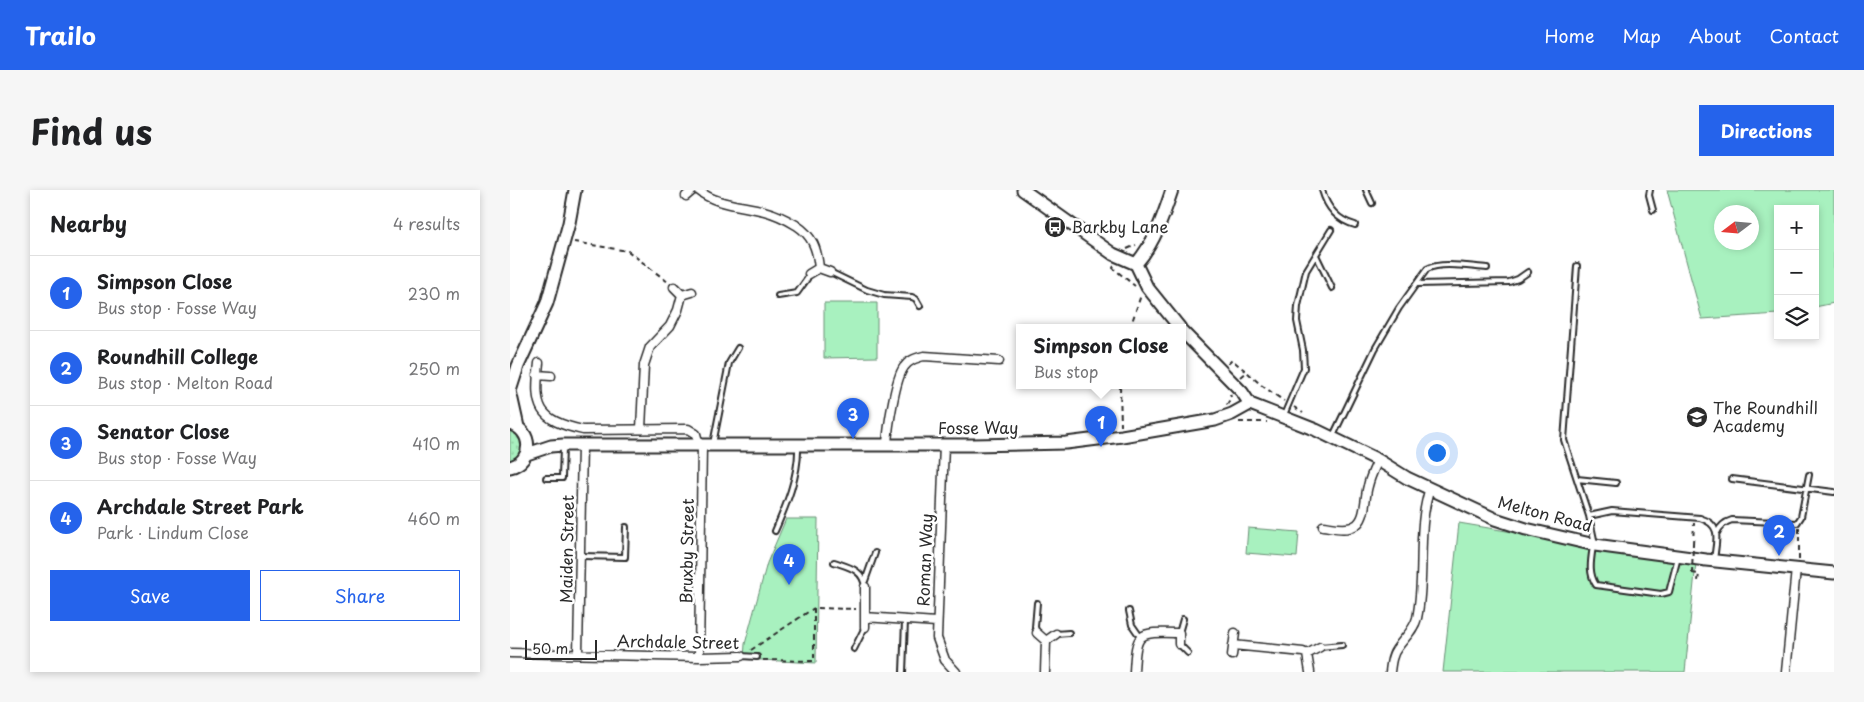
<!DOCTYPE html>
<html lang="en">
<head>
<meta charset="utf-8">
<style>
  body { margin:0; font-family:"Playpen Sans",sans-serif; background:#f6f6f6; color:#202124 }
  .controls { position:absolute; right:15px; top:15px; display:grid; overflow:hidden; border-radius:0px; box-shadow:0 2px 8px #0003 }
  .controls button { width:45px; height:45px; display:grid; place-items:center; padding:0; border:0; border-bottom:1px solid #e0e0e0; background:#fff; color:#202124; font:25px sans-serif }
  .compass { position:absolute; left:1204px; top:15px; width:45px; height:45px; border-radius:50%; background:#fff; box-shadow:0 2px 8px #0003; rotate:254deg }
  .scale { position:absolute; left:15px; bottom:12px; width:72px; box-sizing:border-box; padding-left:5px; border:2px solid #2b2b2b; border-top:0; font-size:14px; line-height:18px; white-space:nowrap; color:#2b2b2b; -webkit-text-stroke:4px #fff; paint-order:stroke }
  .you { position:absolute; left:926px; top:262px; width:18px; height:18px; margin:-12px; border:4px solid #fff; border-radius:50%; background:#1a73e8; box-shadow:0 0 0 8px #1a73e833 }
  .badge { display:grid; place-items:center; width:32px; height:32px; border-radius:50%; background:#2563eb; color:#fff; font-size:16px; font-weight:700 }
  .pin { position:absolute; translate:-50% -41px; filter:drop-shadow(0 1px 2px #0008) }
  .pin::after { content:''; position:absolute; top:26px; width:18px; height:15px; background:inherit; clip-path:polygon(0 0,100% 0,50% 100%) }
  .popup { position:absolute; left:506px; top:134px; width:170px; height:65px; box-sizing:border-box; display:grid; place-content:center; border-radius:0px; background:#fff; filter:drop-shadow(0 1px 4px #0005); font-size:16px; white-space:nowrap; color:#757577 }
  .popup b { font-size:19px; color:#202124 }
  .popup::after { content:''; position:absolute; left:50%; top:100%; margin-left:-10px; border:10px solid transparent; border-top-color:#fff }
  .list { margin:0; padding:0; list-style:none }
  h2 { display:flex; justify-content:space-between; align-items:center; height:65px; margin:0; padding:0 20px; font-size:21px }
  h2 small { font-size:16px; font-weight:400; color:#757577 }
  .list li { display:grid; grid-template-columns:32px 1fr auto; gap:15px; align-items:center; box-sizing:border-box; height:75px; padding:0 20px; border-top:1px solid #e0e0e0 }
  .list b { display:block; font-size:19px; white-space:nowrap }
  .list p { margin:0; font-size:16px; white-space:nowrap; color:#757577 }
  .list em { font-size:16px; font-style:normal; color:#757577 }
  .actions { display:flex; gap:10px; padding:15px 20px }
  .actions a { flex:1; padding:11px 0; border:1px solid #2563eb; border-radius:0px; text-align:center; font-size:18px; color:#2563eb }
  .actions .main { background:#2563eb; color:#fff }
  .icon { flex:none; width:28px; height:28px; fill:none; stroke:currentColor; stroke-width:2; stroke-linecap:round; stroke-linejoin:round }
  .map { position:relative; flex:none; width:1324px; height:482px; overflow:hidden; border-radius:0px }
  header { display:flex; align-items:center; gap:30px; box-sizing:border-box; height:70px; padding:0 25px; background:#2563eb; color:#fff }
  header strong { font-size:24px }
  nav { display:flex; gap:28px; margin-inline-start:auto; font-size:18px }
  .intro { display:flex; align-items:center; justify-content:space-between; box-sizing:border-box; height:120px; padding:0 30px }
  h1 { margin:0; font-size:35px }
  .button { padding:12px 22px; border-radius:0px; background:#2563eb; color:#fff; font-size:18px; font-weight:700 }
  main { display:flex; gap:30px; padding:0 30px }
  aside { flex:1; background:#fff; border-radius:0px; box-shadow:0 2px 8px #0003 }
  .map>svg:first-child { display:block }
  .grass { fill:url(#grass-dots); stroke:#6a8e75 }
  .park { fill:#a8f1bf; stroke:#6a8e75; fill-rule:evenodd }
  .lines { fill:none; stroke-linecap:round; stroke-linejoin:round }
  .lane-casing { stroke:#2b2b2b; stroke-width:8 }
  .street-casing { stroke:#2b2b2b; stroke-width:11 }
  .secondary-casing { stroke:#2b2b2b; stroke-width:15 }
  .path { stroke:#2b2b2b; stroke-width:2; stroke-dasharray:5 4; stroke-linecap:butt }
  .lane { stroke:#fff; stroke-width:4 }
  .street { stroke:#fff; stroke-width:8 }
  .secondary { stroke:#fff; stroke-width:11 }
  .path-bridge { stroke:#2b2b2b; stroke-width:2; stroke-dasharray:5 4; stroke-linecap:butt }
  .labels { text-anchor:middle; stroke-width:5; stroke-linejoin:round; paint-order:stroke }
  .poi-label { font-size:16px; fill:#2b2b2b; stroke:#fff; text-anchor:start }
  .street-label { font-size:16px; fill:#2b2b2b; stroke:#fff }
</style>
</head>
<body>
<header>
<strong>Trailo</strong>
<nav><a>Home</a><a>Map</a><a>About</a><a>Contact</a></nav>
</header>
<div class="intro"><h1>Find us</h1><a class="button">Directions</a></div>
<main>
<aside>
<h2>Nearby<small>4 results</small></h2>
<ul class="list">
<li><span class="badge">1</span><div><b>Simpson Close</b><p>Bus stop · Fosse Way</p></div><em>230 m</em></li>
<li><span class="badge">2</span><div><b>Roundhill College</b><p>Bus stop · Melton Road</p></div><em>250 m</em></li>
<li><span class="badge">3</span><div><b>Senator Close</b><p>Bus stop · Fosse Way</p></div><em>410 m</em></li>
<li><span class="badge">4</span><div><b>Archdale Street Park</b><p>Park · Lindum Close</p></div><em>460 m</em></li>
</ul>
<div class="actions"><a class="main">Save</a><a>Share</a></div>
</aside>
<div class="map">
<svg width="1324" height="482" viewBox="0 0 1324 482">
  <defs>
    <pattern id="grass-dots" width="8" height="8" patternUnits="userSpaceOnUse" patternTransform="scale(1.25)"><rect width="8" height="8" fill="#a8f1bf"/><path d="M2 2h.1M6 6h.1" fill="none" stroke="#91cfa4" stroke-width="1.8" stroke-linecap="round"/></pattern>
  </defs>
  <rect width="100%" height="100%" fill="#fff"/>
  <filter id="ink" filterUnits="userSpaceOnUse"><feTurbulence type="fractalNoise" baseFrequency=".02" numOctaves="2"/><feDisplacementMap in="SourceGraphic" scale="10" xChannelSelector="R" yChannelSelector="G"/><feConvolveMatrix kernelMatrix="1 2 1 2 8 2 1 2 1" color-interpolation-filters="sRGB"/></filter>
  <g filter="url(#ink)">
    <!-- grass -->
    <path class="grass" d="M0,238l13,11 -2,17 -11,7z"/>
    <!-- park -->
    <path class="park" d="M1157,0h167v113l-19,4v-98h-37v105l-76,5zM1212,22h30v30h-30z
      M314,113h53v54l-53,1z
      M276,329h32l-2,144 -72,-4 1,-15 22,-81z
      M949,333l237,40 -11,109h-242z
      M738,338l51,4 -2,25 -51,-4z"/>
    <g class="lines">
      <!-- lane casing -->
      <g class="lane-casing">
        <path id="lane" d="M812,0c5,18 15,30 33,35
          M856,0l6,13
          M1140,0l-1,5 4,15
          M806,65l16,33
          M1067,76l-13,174 25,76 6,28
          M320,82l37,18 17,5 28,2 4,2 4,7
          M907,94l92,-2 9,-3 10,-7
          M268,106l19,-3 10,-14 2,-5
          M774,225l20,-47 -1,-18 -6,-29 1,-15 8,-35 25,-41
          M823,246l42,-87 24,-41 28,-39c14,-8 44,-2 60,-1
          M203,254l16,-81 9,-15
          M36,288h16l1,-31
          M1067,289l39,4
          M1222,289l102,13
          M1079,326l23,-5 88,7c23,7 16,23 14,42
          M265,341c11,-25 24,-56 23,-84
          M1207,343c3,-7 8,-11 15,-13l65,3 4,-6 8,-42
          M1083,356c-2,14 -5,27 3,39l65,9 8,-2 9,-35
          M71,366l44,1 1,-30
          M324,372c14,5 29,7 31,25
          M355,391l10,-28
          M527,413l-2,24 2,6
          M619,421l3,14 9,13
          M669,443l4,-14
          M546,444l13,-1
          M669,454l9,9
          M810,457l22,-2
          M344,459l11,-22
          M231,466l16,1
          M393,482l2,-51"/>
      </g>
      <!-- street casing -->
      <g class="street-casing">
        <path id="street" d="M188,0c18,15 44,15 66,21 12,3 22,8 32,14 17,11 21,24 23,43
          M176,6l7,-6
          M299,84l10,-6 11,4
          M172,105l10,-3
          M29,173c-5,44 -2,57 44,67l105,-1 8,5 3,11
          M27,185l14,1
          M131,239l3,-64 6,-18 20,-21 8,-16 4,-15 -8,-8
          M377,254c1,-16 8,-65 17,-77 5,-7 12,-9 20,-11l75,5
          M434,254l-7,194 8,22 11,12
          M813,336c9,1 23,5 31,0 13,-6 10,-28 14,-40 2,-9 6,-17 10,-26
          M355,427l71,5
          M355,437v-40
          M527,443l9,8 10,-7
          M723,455l70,7 4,2 3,18
          M0,463l189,4 42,-1
          M68,464l4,-209
          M797,464l13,-7
          M722,465l3,-22
          M189,467l3,-212
          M535,482l1,-31
          M624,482c2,-41 4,-40 45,-39v11
          M880,482c1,-9 2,-18 8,-25 7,-10 16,-17 19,-29 9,-43 -1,-88 13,-130
          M1276,482l10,-103"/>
      </g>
      <!-- secondary casing -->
      <g class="secondary-casing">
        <path id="secondary" d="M513,0l90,64 23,10 11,23 33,41
          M626,74c19,-22 27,-47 36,-74
          M672,141l60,61 8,12 66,26 62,30 29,18 88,41 31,10 69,16 111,15 128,13
          M0,201l8,-25 29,-63 22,-80 6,-33
          M0,201l8,36
          M0,234c23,6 24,37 0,43
          M17,264l24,-8 12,-1h410l93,-2 56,-7 93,-16 17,-6 18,-10"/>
      </g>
      <!-- path -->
      <path class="path" d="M64,52l54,9 40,31
        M617,59l9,-4
        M604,76l-1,2 22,18
        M620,138l11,-33
        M718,174l4,-4 15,12
        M731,187l6,-5 14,13 23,16
        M610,196l1,40
        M717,215l4,-8 -1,-3
        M784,217l9,6
        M729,232h28
        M1289,338v32
        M1183,354l1,-21
        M1182,383l7,1 -1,7
        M241,460l63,-42
        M253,470l51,1v-53l42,1"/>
      <!-- lane -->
      <use href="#lane" class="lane"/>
      <!-- street -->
      <use href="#street" class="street"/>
      <!-- secondary -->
      <use href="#secondary" class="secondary"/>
      <!-- path-bridge -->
      <path class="path-bridge" d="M1182,383l1,-29"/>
    </g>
  </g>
  <!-- icons -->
  <defs>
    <g id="bus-disc" transform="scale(1.125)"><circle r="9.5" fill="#2b2b2b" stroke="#fff"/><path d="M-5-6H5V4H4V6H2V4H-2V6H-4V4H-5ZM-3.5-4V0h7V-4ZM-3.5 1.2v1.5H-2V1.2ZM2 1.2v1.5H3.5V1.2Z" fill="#fff"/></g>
    <g id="school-disc" transform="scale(1.125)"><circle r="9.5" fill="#2b2b2b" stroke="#fff"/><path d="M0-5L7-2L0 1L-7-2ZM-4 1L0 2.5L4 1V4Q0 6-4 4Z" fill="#fff"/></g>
  </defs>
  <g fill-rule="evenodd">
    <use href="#bus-disc" x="545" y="37"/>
    <use href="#school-disc" x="1187" y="227"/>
  </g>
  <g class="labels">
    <!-- poi labels -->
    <g class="poi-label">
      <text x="561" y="43">Barkby Lane</text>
      <text x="1203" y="224">The Roundhill<tspan x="1203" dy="18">Academy</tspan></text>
    </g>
    <!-- street labels -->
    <g class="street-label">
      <text x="468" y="244">Fosse Way</text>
      <text transform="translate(1035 324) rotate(15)" y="6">Melton Road</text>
      <text transform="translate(57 359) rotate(-89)" y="6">Maiden Street</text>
      <text transform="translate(177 361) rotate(-89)" y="6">Bruxby Street</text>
      <text transform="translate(415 370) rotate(-88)" y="6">Roman Way</text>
      <text transform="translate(168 452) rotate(1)" y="6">Archdale Street</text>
    </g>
  </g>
</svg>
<div class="controls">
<button>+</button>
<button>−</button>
<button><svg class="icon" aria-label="layers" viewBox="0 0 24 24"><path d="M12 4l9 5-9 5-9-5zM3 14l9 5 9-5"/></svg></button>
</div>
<svg class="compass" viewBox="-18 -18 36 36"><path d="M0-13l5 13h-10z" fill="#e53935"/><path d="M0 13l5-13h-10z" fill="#757577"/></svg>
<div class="scale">50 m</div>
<div class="you"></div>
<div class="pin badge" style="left:591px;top:257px">1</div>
<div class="popup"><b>Simpson Close</b>Bus stop</div>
<div class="pin badge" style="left:1269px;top:366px">2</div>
<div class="pin badge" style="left:343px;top:249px">3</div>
<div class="pin badge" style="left:279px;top:395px">4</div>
</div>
</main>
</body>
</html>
